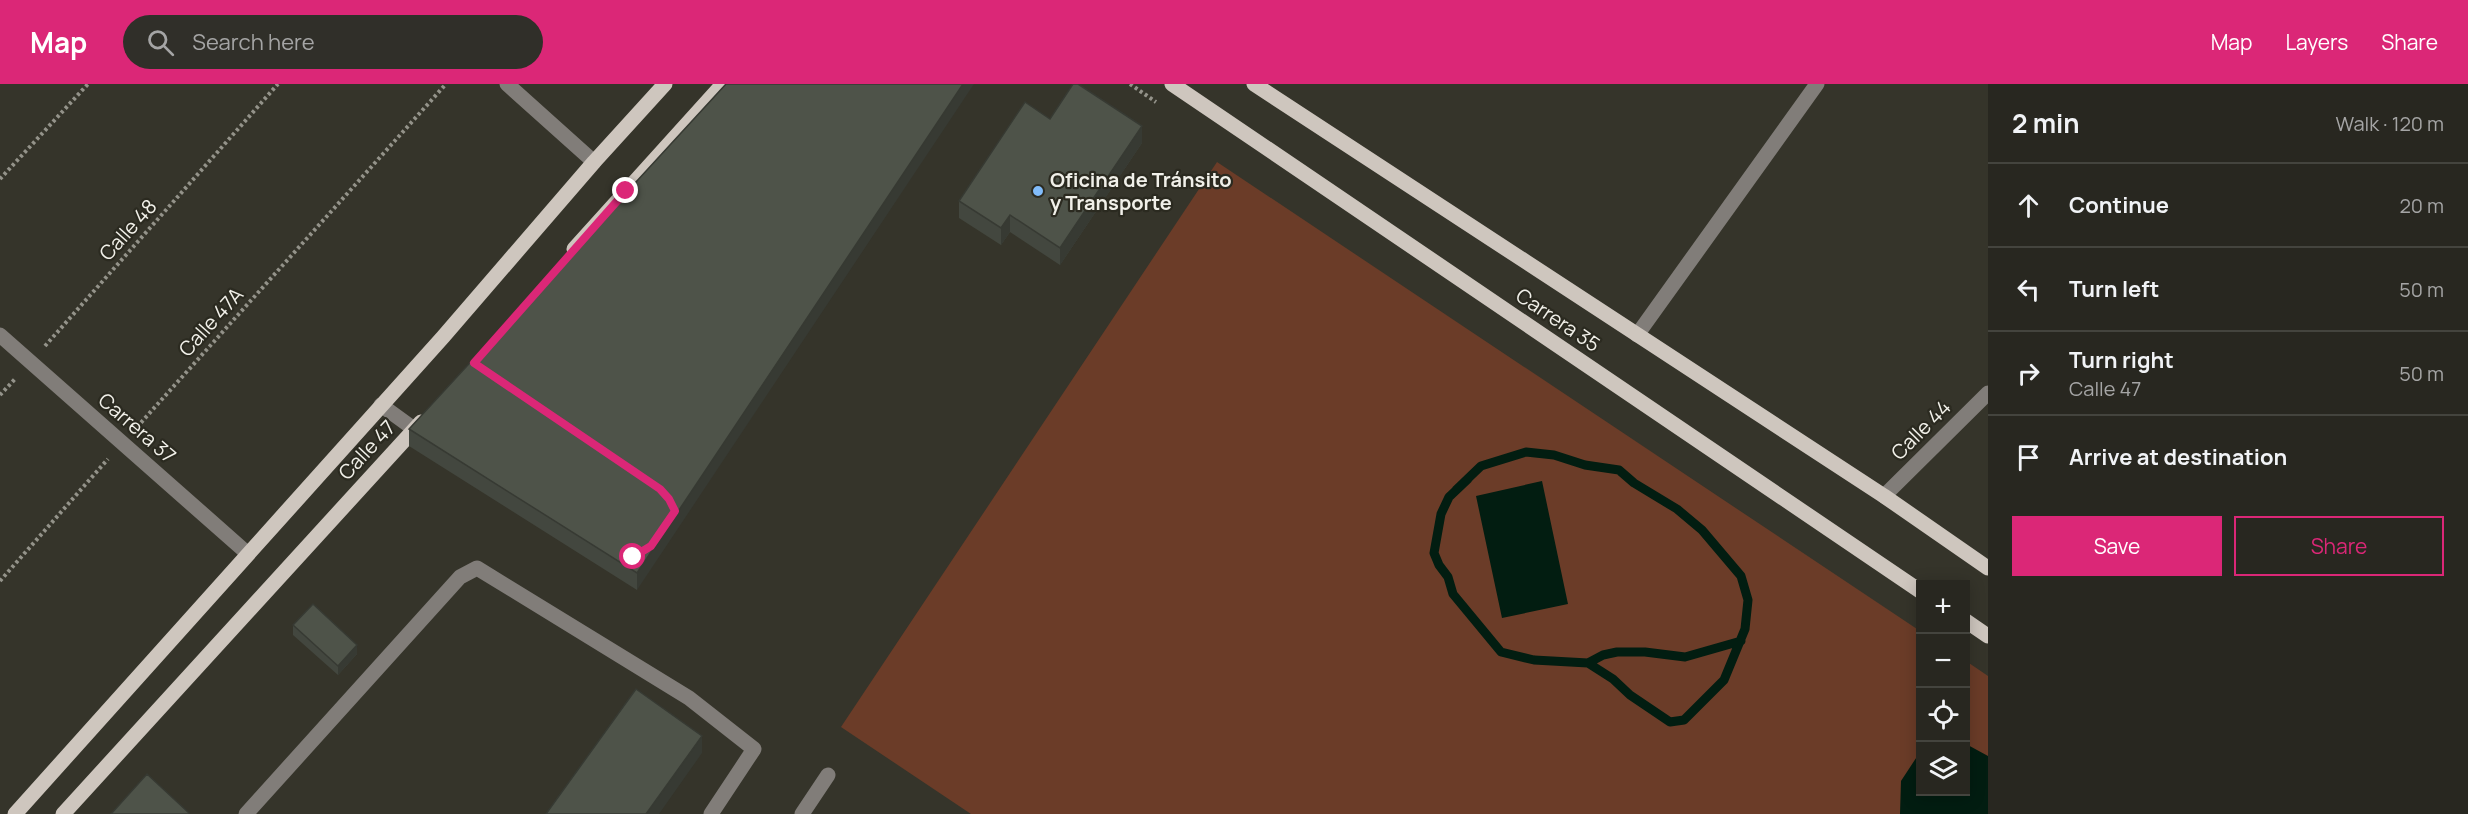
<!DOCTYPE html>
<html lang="en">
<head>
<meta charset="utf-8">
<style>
  body { margin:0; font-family:Manrope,sans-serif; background:#302f29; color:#f1f3f6 }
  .controls { position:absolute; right:18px; bottom:18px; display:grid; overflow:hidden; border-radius:0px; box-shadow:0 3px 15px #0003 }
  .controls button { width:54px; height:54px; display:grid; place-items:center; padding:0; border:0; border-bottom:2px solid #44443e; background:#282720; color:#f1f3f6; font:30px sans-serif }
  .stop { position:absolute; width:18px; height:18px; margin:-14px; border:4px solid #db2777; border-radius:50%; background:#fff }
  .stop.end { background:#db2777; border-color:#fff; box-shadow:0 2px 6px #0008 }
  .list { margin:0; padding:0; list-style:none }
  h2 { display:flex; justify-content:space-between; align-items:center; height:78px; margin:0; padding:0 24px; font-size:26px }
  h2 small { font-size:20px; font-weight:400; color:#a5a5a5 }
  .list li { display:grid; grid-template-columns:39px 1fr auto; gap:18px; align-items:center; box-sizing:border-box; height:84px; padding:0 24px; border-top:2px solid #44443e }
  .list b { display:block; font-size:22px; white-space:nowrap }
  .list p { margin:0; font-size:20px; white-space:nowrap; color:#a5a5a5 }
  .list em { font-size:20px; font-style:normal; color:#a5a5a5 }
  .actions { display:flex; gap:12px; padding:18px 24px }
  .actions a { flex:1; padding:14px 0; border:2px solid #db2777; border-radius:0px; text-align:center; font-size:21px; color:#db2777 }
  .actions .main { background:#db2777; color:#fff }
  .icon { flex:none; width:33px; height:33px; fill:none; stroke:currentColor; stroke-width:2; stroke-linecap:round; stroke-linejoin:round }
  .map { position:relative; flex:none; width:1988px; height:730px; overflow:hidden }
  header { display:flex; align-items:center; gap:36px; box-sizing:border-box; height:84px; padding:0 30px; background:#db2777; color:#fff }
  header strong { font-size:28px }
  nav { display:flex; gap:33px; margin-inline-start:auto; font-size:21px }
  .search { width:420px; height:54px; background:#302f29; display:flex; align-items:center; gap:15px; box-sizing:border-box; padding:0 21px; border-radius:33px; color:#a5a5a5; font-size:22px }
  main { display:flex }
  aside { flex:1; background:#282720 }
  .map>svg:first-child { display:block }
  .green { fill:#6b3c28 }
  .water { fill:#021d11 }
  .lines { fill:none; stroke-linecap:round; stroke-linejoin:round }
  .stream { stroke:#021d11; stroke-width:9 }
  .path { stroke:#94938a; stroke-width:4; stroke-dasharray:3 3; stroke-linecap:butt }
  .minor { stroke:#817d79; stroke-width:15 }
  .major { stroke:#cec6be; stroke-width:15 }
  .wall { fill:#43473f }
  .shaded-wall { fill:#373a33 }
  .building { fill:#4e5349; stroke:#373a33; stroke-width:1.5 }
  .route { stroke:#db2777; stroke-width:8 }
  .poi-dot { fill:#81bcfa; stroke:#2b2a20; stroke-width:2 }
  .labels { text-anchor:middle; stroke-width:4.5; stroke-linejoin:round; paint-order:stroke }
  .poi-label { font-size:20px; font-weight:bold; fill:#f1f0e9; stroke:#2b2a20; text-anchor:start }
  .street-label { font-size:20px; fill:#f1f0e9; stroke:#2b2a20 }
</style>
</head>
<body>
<header>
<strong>Map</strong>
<div class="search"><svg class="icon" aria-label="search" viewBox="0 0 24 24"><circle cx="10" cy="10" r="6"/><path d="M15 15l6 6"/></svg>Search here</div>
<nav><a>Map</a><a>Layers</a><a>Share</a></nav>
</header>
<main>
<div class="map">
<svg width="1988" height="730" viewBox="0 0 1988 730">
  <rect width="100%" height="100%" fill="#35342a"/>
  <!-- green -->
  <path class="green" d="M1217,78l703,469v161h46v-131l22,15v138h-1017l-130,-87z"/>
  <!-- water -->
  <path class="water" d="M1542,397l26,123 -66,14 -26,-122z
    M1966,660l22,12v58h-88l1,-33 19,-29v40h46z"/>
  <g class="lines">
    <!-- stream -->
    <path class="stream" d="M1456,406l25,-24 45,-14 28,3 31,10 34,5 15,13 43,26 25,21 39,46 7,24 -3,29 -21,51 -40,40 -14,2 -40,-27 -17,-16 -25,-16 -54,-3 -33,-8 -48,-58 -5,-17 -9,-12 -5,-12 7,-39 8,-17 19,-18 -12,11
      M1588,579l15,-8 14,-3h28l40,5 56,-16"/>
    <!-- path -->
    <path class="path" d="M1130,0l26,18
      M0,95l88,-95
      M45,262l233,-262
      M0,311l16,-17
      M137,343l309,-343
      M0,497l108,-122"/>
    <!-- minor -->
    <path class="minor" d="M507,0l87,78
      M0,251l247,218
      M1637,251l180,-251
      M381,321l44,32
      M1884,412l104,-103
      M246,730l214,-237 17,-9 212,130 65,51 -43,65
      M802,730l26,-39"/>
    <!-- major -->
    <path class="major" d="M1172,0l748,507
      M1254,0l630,412 104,72
      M574,165l149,-165
      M1966,537l22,15
      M15,730l428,-477 151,-175 71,-78
      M63,730l358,-392"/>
  </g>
  <!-- wall -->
  <path class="wall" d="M726,0l-89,506 -228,-144v-17z
    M1050,35l92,24 -82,122 -50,-33 -9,13 -42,-27v-17z
    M293,541l64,29 -19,21 -45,-40z"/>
  <!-- shaded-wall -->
  <path class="shaded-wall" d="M963,0h11l-337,506v-17z
    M1142,42v17l-82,122v-17z
    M1010,131v17l-9,13v-17z
    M357,561v9l-19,21v-9z
    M702,652v17l-43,61h-13z"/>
  <!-- building -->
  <path class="building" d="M726,0h237l-326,489 -228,-144z
    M1073,0h5l64,42 -82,122 -50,-33 -9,13 -42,-27 66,-99 25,17z
    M313,520l44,41 -19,21 -45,-41z
    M636,605l66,47 -56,78h-100z
    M147,690l42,39 -1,1h-77z"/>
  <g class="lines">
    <!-- route -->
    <path class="route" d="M626,107l-152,172 186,126 9,10 6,12 -24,35 -18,11"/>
  </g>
  <!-- markers -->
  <circle class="poi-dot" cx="1038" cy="107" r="6"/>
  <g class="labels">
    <!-- poi labels -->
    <g class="poi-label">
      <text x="1050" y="103">Oficina de Tránsito<tspan x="1050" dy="23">y Transporte</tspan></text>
    </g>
    <!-- street labels -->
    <g class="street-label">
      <text transform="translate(128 146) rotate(-48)" y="7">Calle 48</text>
      <text transform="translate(1558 236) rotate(34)" y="7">Carrera 35</text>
      <text transform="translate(211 238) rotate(-48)" y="7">Calle 47A</text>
      <text transform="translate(137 344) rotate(41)" y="7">Carrera 37</text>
      <text transform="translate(1921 346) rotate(-45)" y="7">Calle 44</text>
      <text transform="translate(367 366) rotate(-47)" y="7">Calle 47</text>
    </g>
  </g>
</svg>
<div class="controls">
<button>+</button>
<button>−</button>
<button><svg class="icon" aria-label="locate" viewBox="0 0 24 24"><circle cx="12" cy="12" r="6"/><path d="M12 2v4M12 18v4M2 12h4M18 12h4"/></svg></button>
<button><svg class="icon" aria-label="layers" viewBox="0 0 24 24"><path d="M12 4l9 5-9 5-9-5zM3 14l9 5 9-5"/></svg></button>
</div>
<div class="stop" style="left:633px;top:473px"></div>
<div class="stop end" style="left:626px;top:107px"></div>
</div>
<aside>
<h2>2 min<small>Walk · 120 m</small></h2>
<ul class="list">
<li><svg class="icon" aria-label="ahead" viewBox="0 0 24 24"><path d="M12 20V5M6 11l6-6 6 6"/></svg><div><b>Continue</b></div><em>20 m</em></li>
<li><svg class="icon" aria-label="left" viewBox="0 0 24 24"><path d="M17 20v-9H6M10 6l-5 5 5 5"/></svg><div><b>Turn left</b></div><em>50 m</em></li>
<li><svg class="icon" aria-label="right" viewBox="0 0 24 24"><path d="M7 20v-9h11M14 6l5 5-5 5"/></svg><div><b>Turn right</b><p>Calle 47</p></div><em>50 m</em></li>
<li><svg class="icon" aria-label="arrive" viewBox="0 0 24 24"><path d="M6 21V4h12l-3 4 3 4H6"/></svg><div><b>Arrive at destination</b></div></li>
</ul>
<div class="actions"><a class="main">Save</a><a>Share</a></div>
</aside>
</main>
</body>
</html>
